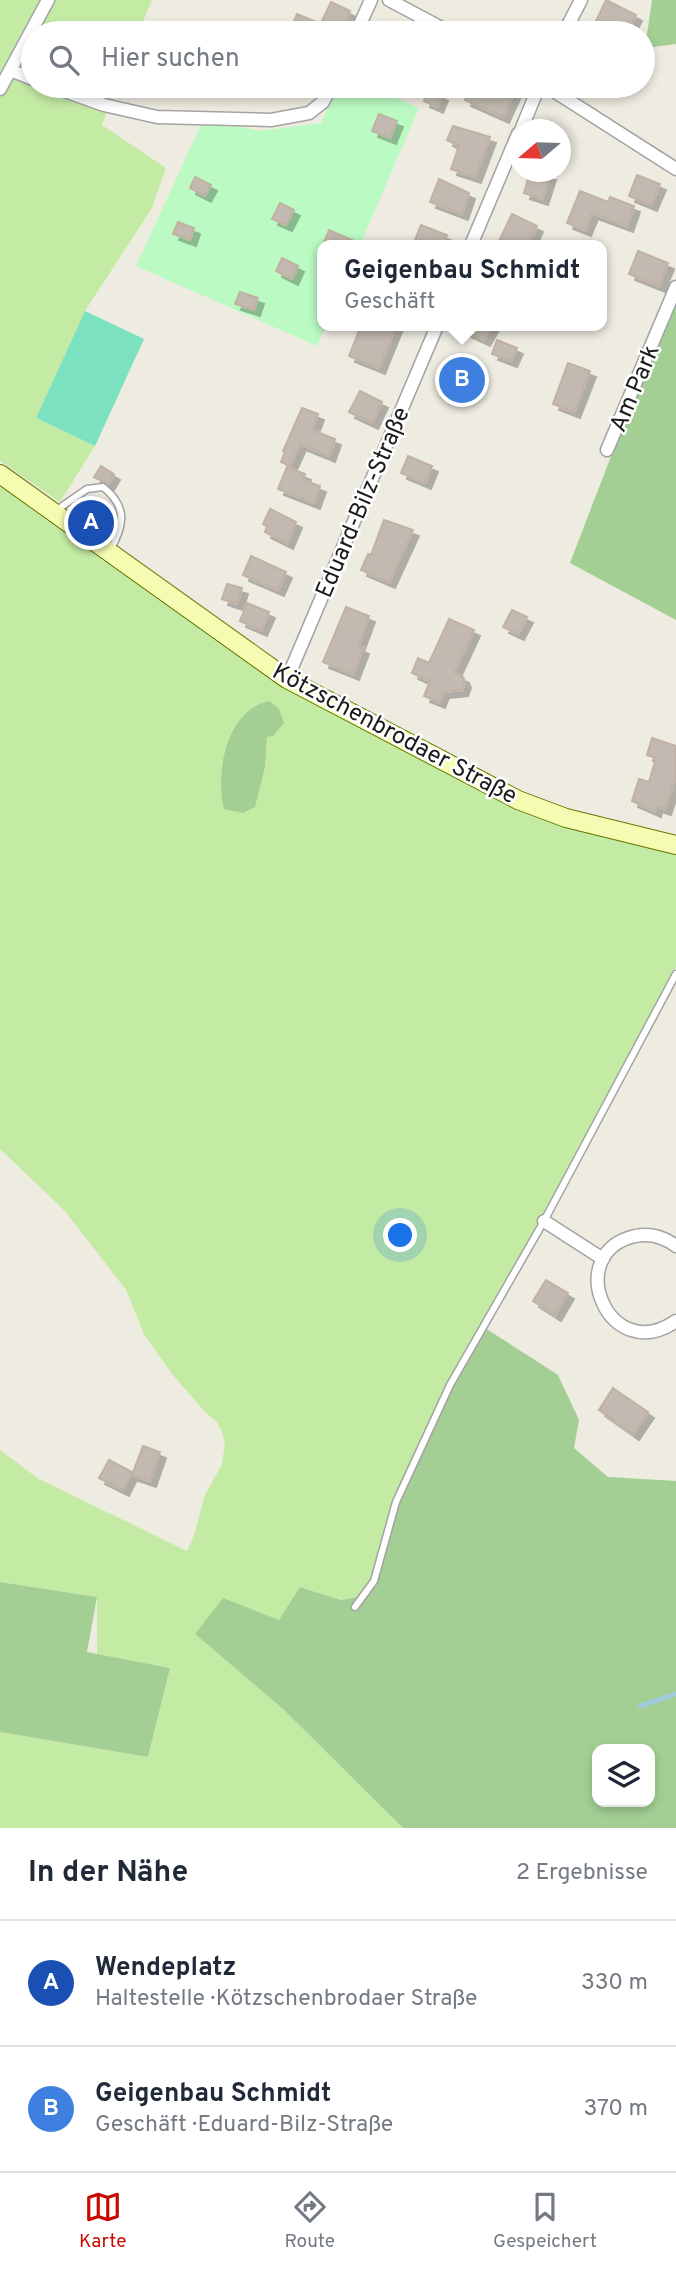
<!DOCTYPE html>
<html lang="de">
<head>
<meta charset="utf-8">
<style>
  body { margin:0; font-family:Overpass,sans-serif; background:#f2f2f3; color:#1f2937 }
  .controls { position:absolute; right:21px; bottom:21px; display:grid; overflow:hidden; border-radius:14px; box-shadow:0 4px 10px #0003 }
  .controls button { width:63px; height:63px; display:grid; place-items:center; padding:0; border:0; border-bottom:2px solid #e0e1e3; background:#fff; color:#1f2937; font:35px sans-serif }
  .compass { position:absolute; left:508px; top:119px; width:63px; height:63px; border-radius:50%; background:#fff; box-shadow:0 4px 10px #0003; rotate:251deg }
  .you { position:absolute; left:401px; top:1236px; width:24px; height:24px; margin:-18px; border:5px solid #fff; border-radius:50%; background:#1a73e8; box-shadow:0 0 0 10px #1a73e833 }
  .badge { display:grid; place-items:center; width:46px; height:46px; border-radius:50%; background:#c90900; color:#fff; font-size:23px; font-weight:700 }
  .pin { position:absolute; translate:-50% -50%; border:4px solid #fff; box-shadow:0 2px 7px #0006 }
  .popup { position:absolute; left:317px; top:240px; width:290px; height:91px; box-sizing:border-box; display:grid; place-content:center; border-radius:14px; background:#fff; filter:drop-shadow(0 2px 5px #0005); font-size:23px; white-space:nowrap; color:#747a83 }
  .popup b { font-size:26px; color:#1f2937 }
  .popup::after { content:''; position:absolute; left:50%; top:100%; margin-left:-14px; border:14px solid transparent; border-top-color:#fff }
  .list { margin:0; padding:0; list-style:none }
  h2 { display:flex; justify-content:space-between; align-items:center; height:91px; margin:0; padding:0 28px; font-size:30px }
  h2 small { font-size:23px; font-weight:400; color:#747a83 }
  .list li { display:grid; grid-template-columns:46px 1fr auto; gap:21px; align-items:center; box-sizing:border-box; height:126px; padding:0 28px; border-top:2px solid #e0e1e3 }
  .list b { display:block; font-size:26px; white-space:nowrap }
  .list p { margin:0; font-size:23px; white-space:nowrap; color:#747a83 }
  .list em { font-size:23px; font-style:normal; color:#747a83 }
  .icon { flex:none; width:38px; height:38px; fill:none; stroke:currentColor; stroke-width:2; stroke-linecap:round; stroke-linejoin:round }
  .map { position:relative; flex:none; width:676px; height:1828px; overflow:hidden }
  .search { position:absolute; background:#fff; box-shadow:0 4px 10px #0003; left:21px; right:21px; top:21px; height:77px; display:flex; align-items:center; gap:18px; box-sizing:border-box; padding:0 24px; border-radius:38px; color:#747a83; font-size:26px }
  .sheet { height:343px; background:#fff }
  nav { display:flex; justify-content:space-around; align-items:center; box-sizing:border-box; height:98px; border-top:2px solid #e0e1e3; background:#fff; font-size:19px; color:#747a83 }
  nav a { display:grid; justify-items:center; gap:4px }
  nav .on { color:#c90900 }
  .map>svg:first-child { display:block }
  .grass { fill:#c4eba4; fill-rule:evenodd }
  .forest { fill:#a3cf94; fill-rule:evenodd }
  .park { fill:#bbfbc3 }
  .pitch { fill:#7be1bf }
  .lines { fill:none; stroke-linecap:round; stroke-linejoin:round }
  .stream { stroke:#a0cdde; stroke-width:4.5 }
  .building { fill:#c2bab1; stroke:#c0b1a3; stroke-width:2; filter:url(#shadow) }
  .lane-casing { stroke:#a3a3a3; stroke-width:9 }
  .street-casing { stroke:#a3a3a3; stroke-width:15 }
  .secondary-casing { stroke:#647600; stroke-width:20 }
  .lane { stroke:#fff; stroke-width:6 }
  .street { stroke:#fff; stroke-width:12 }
  .secondary { stroke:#f5fcb2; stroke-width:18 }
  .labels { text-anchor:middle; stroke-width:5; stroke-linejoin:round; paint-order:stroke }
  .street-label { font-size:24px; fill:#1c1c1c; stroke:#fff }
</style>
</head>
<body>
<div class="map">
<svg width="676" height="1828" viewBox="0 0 676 1828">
  <defs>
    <filter id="shadow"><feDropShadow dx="6" dy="6" stdDeviation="0" flood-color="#0004"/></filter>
  </defs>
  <rect width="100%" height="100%" fill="#eeebe1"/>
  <!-- grass -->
  <path class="grass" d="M0,0h152l-14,33h-105v53h84l-15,39 64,43 -14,40 -67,103 -49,107 59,28 -35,56 -60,-41z
    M0,482l274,196 177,92 225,83v114l-87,170 -104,191 -111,253 -12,15 -21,4 -40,-13 -22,33 -84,14 88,75 120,119h-403v-96l148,25 22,-89 -73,-14v-57l-97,-15v-132l39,29 148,72 8,-18 9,-36 18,-33 3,-22 -3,-10 -5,-10 -12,-10 -33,-38 -28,-40 -18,-44 -61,-79 -65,-62zM245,714l22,23 -2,30z"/>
  <!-- forest -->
  <path class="forest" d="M652,0h24v44l-31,4z
    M676,287v333l-106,-57z
    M270,701l9,8 5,14 -11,13 -6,1 -2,30 -10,40 -12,6 -19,-4c-9,-36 2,-100 46,-108z
    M485,1328l73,47 21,45 -5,28 34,29 68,4v347h-273l-120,-119 -88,-75 28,-36 56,22 21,-33 41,13 21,-4 12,-15 22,-79 54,-117zM597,1749h53v53h-53z
    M0,1582l97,15 -10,55 83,16 -22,89 -148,-25z"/>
  <!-- park -->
  <path class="park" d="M338,86h29l52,22 -59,137h-38v81h4l-9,20 -181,-80 65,-141 42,2 15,4 63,-8z"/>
  <!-- pitch -->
  <path class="pitch" d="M85,311l59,28 -49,107 -59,-28z"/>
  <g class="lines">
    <!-- stream -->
    <path class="stream" d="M640,1706l36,-12"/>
  </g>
  <!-- building -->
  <path class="building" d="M606,0l30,15 -9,18h-10l-22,-10z
    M331,2l19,9 -8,19 -20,-9z
    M297,14l45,19h-44l-8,-3z
    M472,86h31l12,5 -12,26 -38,-17z
    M429,89l13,6 -5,12 -13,-6z
    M379,114l18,7 -7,17 -18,-7z
    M453,126l37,11 -15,40 -24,-8 8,-23 -12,-6z
    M530,172l20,2 -8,25 -18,-6z
    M637,175l23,9 -9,21 -22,-9z
    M195,177l16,8 -6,11 -15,-8z
    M439,179l30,14 -7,21 -32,-12z
    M580,191l28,11 2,-5 24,9 -7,20 -35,-13 -7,17 -18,-7z
    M280,203l14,7 -8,15 -14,-6z
    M512,214l25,12 -9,19h-21l-8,-4z
    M178,222l16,6 -4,12 -17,-6z
    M421,225l26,10 -3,10h-31z
    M329,230l34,15h-40z
    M638,251l30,12 -9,23 -30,-12z
    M282,258l16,8 -6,13 -16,-8z
    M240,292l18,6 -4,12 -19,-6z
    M361,326h35l-17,42 -30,-12z
    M455,326h37l-8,14z
    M497,340l20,8 -6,13 -19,-7z
    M568,363l22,8 -16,41 -21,-8z
    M457,364l21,10 -11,23 -21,-10z
    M360,391l22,11 -10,21 -23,-11z
    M302,408l16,6 -6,16 23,9 -6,17 -29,-12 -10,22 -9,-4 4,-10 -2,-1z
    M408,456l24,10 -7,17 -24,-10z
    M101,466l13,8 -6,10 -14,-7z
    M287,467l18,7 -2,6 17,6 -6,17 -36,-14z
    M270,509l26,13 -9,21 -22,-11 2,-6 -4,-2z
    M384,520l29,10 -24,52 -28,-12 7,-16 3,1z
    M251,556l35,16 -8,18 -35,-15z
    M227,584l15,4 -5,16 -15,-5z
    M247,603l22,9 -8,18 -21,-9z
    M346,607l23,9 -11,30 5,2 -10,26 -30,-12z
    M512,610l15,7 -9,17 -15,-7z
    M449,619l25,11 -20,43 9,4 2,5 -3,8 -19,2 -4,10 -15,-6 6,-15 -18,-8 6,-15 11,5z
    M652,738l24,8v30l-11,33 -9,-3 -1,5 -23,-10 7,-22 10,3 7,-24 -9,-3z
    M546,1280l22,13 -13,22 -22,-14z
    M613,1388l35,24 -15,22 -34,-24z
    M143,1446l17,6 -10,29 -18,-6z
    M109,1460l23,12 -9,18 -24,-12z"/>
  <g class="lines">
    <!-- lane casing -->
    <g class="lane-casing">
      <path id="lane" d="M54,512l33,-23 16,-2c24,19 22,38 7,63
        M355,1607l19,-26 22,-79 54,-117 94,-164 132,-247"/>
    </g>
    <!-- street casing -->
    <g class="street-casing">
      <path id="street" d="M389,0l62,33
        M356,33l15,-33
        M564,33l17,-33
        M10,70l23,9
        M51,86l53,19 53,12 114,3 38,-7 14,-11 8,-16
        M546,86l130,83
        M0,89l48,-89
        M521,130l18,-44
        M471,245l47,-111
        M607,450l69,-163
        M287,679l150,-353
        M544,1221l59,38
        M676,1246c-12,-9 -26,-13 -41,-10 -74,17 -26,132 41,85"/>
    </g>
    <!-- secondary casing -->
    <g class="secondary-casing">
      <path id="secondary" d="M0,474l287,205 231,121 48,18 110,27"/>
    </g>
    <!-- lane -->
    <use href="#lane" class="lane"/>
    <!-- street -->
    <use href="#street" class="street"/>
    <!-- secondary -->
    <use href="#secondary" class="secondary"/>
  </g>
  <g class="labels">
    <!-- street labels -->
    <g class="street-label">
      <text transform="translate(634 388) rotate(-67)" y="8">Am Park</text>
      <text transform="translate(362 502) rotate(-67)" y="8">Eduard-Bilz-Straße</text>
      <text transform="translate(395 733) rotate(28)" y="8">Kötzschenbrodaer Straße</text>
    </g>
  </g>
</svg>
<div class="controls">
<button><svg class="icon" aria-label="layers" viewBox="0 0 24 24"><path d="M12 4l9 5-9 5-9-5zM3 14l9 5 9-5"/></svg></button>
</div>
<svg class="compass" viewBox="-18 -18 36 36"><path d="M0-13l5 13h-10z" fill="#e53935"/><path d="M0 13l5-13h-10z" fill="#747a83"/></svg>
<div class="you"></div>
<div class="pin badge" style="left:91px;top:523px;background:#1a4fb4">A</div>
<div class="pin badge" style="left:462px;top:380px;background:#3f7fe0">B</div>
<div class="popup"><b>Geigenbau Schmidt</b>Geschäft</div>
<div class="search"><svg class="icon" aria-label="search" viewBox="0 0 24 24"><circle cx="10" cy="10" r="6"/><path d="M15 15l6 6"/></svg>Hier suchen</div>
</div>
<section class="sheet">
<h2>In der Nähe<small>2 Ergebnisse</small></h2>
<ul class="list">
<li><span class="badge" style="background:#1a4fb4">A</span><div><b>Wendeplatz</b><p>Haltestelle · Kötzschenbrodaer Straße</p></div><em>330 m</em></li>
<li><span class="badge" style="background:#3f7fe0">B</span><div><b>Geigenbau Schmidt</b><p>Geschäft · Eduard-Bilz-Straße</p></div><em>370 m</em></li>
</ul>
</section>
<nav>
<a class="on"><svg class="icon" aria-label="map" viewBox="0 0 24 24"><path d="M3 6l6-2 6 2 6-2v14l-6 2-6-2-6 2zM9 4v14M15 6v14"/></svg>Karte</a>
<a><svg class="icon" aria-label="directions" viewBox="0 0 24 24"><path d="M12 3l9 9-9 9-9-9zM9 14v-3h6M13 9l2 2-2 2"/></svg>Route</a>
<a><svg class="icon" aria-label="saved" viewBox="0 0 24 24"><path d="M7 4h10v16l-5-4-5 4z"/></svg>Gespeichert</a>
</nav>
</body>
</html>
